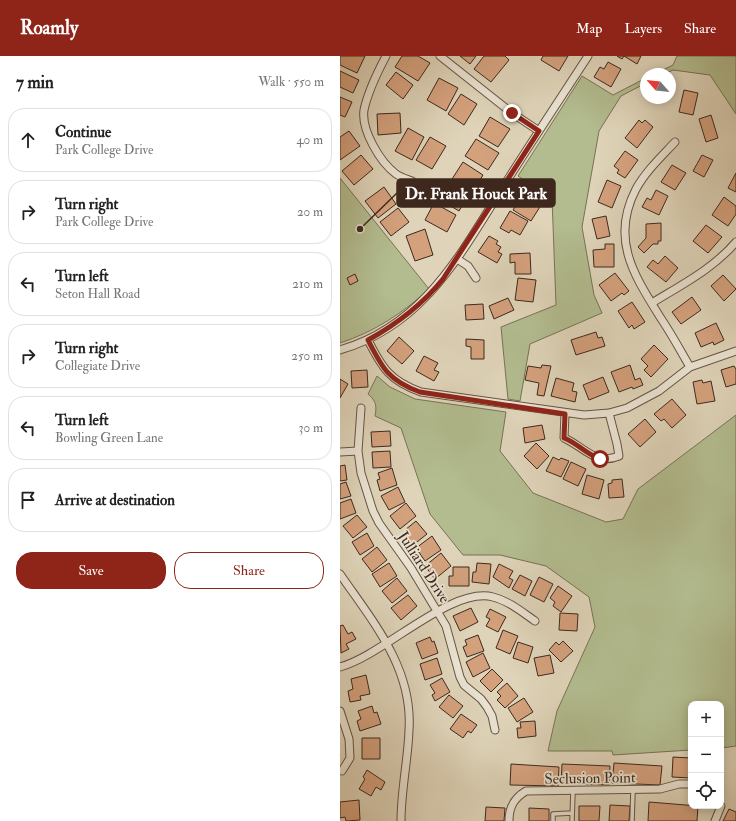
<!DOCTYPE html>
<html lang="en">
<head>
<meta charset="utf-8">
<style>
  body { margin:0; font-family:"IM FELL Double Pica",serif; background:#f2f2f2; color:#222 }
  .controls { position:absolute; right:12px; bottom:12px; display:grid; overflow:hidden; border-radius:8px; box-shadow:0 2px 10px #0003 }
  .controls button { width:36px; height:36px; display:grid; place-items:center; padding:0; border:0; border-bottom:1px solid #e0e0e0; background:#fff; color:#222; font:20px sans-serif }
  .compass { position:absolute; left:300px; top:12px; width:36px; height:36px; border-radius:50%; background:#fff; box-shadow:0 2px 10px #0003; rotate:297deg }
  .stop { position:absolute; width:12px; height:12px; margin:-9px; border:3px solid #8f2418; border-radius:50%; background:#fff }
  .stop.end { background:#8f2418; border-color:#fff; box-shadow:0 1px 4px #0008 }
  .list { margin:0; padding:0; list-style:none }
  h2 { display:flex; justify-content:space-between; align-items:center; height:52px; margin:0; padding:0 16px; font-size:17px }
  h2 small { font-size:13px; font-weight:400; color:#767676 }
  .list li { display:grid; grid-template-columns:26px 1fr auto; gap:12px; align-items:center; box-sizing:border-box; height:64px; margin:0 8px 8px; padding:0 8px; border:1px solid #e0e0e0; border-radius:16px }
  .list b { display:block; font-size:15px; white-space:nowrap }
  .list p { margin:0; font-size:13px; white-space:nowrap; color:#767676 }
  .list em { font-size:13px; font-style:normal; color:#767676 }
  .actions { display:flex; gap:8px; padding:12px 16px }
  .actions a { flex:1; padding:9px 0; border:1px solid #8f2418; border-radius:16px; text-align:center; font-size:14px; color:#8f2418 }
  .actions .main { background:#8f2418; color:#fff }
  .icon { flex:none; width:22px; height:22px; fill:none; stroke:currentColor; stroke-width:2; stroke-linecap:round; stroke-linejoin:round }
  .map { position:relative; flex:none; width:396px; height:765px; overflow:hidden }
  header { display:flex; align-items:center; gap:24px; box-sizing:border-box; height:56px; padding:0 20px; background:#8f2418; color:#fff }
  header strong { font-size:19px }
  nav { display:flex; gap:22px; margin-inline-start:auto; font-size:14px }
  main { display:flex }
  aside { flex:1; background:#fff }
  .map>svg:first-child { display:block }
  .green { fill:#b2bc8f; stroke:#787256 }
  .building { fill:#d4a17d; stroke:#3e281e }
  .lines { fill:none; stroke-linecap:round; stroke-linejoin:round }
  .lane-casing { stroke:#665345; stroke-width:5.5 }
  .street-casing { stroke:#665345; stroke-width:9 }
  .lane { stroke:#eae3d2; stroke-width:3.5 }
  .street { stroke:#eae3d2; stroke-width:7 }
  .route { stroke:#8f2418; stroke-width:5 }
  .labels { text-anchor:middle; stroke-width:3.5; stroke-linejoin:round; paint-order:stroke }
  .street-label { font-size:15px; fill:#3e281e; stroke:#eae3d2 }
  .leader { fill:none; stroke:#3e281e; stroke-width:1.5 }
  .callout-dot { fill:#3e281e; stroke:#eae3d2; stroke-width:1.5 }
  .callout { fill:#3e281e; stroke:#3e281e; stroke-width:1.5 }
  .callout-label { font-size:16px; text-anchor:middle; font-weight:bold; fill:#fff }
</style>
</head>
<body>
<header>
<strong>Roamly</strong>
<nav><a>Map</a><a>Layers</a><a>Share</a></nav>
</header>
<main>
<aside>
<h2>7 min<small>Walk · 550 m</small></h2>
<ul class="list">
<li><svg class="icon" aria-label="ahead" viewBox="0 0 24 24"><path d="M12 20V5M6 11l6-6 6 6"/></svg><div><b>Continue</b><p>Park College Drive</p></div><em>40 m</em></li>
<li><svg class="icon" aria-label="right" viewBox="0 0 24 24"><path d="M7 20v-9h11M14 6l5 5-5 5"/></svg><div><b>Turn right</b><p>Park College Drive</p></div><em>20 m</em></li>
<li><svg class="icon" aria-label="left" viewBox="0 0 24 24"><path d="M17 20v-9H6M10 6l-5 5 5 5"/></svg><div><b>Turn left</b><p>Seton Hall Road</p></div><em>210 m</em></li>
<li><svg class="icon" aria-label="right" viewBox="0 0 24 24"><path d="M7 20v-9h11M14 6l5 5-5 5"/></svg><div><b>Turn right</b><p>Collegiate Drive</p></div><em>250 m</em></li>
<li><svg class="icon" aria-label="left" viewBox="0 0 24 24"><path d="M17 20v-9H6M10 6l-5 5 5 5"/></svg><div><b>Turn left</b><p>Bowling Green Lane</p></div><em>30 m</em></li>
<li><svg class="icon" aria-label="arrive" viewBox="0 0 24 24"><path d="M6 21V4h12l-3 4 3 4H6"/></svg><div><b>Arrive at destination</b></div></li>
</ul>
<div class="actions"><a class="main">Save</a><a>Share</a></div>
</aside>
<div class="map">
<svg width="396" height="765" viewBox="0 0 396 765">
  <rect width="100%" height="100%" fill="#dfd4b9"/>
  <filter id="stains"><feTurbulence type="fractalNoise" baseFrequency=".005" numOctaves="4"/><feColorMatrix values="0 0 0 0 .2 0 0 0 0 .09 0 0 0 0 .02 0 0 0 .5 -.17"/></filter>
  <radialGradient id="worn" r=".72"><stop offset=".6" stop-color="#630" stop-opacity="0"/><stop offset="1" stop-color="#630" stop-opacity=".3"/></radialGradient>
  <!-- green -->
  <path class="green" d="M337,0h59v58l-26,-39 -37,-5 -9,4h-9l18,-9z
    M242,20l31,19 33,-17v5l-25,13 -22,35 -17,96 12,68 8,18 -72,31 -10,57 -12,-2 -7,-72 55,-22 -4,-107 -34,-22z
    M0,122l89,111c-26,24 -55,43 -89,54z
    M37,320l13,11 25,12 91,13 -6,39 33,42 73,29 17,-3 15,-30 98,-74v331l-15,2v-44h-30v46l-78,5 -1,-4h-64l9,-40 38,-84 -6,-30 -43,-31 -46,-11h-37l-33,-41 -29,-86 -26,-12c2,-11 1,-15 -7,-22z"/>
  <!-- building -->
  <path class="building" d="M0,0h25l-8,17 -17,-8z
    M62,0h16l12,7 -12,18 -23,-14z
    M120,0h16l-6,8z
    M144,0h21l4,4 -18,22 -17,-13z
    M203,0h25l-9,15 -18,-11z
    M277,0h24l-4,8 -13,-8 -2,3z
    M268,6l13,7 -10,18 -17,-10 6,-10 4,2z
    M0,15l19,9 -6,13 -13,-6z
    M56,16l17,13 -10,14 -17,-14z
    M99,22l19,10 -12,23 -19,-11z
    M344,34l14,3 -5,22 -14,-3z
    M121,38l16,10 -13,21 -16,-11z
    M0,41l12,5 -7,15 -5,-2z
    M60,57l1,20 -23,2 -1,-21z
    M371,59l7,23 -12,4 -7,-23z
    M150,61l20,12 -12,18 -19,-11z
    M299,64l3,3 3,-3 8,7 -16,21 -12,-10z
    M68,72l16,9 -12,23 -17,-9z
    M9,75l11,15 -20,14v-23z
    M90,81l16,9 -14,23 -16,-9z
    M136,83l23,14 -11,17 -23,-14z
    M285,95l13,9 -13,18 -8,-5 2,-3 -5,-4z
    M21,99l12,14 -19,16 -12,-14z
    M362,99l11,5 -9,17 -11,-6z
    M123,106l20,13 -10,17 -21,-13z
    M332,109l14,8 -11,17 -14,-8z
    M396,117v19l-8,-4z
    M267,124l14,6 -9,22 -14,-6z
    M106,126l22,13 -9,16 -22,-13z
    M44,131l12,17 -18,14 -13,-17z
    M316,134l12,6 -9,19 -17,-8 5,-9 4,2z
    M185,135l18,11 -12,19 -18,-11z
    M384,141l12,9v8l-8,12 -16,-11z
    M94,147l22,12 -9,17 -22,-12z
    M58,152l11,14 -18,14 -11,-14z
    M170,155l18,10 -8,14 -9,-5 -2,3 -9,-5z
    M266,160l4,20 -13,3 -5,-20z
    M321,167v18h-3v3h-5l-9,9 -6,-6 8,-9v-14z
    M366,169l16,12 -14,16 -15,-12z
    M85,173l8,26 -18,6 -9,-25z
    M149,180l9,5 -2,3 5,3 -3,5 4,2 -5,9 -19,-11z
    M265,188h9v23h-20l-1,-17 12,-1z
    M190,197l1,21h-16v-12l-5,1v-9z
    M325,200l13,12 -12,14 -19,-15 6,-7 5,4z
    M275,217l14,18 -5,4 -2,-2 -11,8 -12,-16z
    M15,218l3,7 -8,4 -3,-7z
    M383,219l13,14 -12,12 -13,-15z
    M178,222l18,2 -3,22 -18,-2z
    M352,241l9,13 -20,14 -9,-12z
    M168,242l6,12 -20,9 -5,-13z
    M292,246l13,20 -11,7 -2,-4 -3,3 -11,-17z
    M143,248l1,15 -18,1 -1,-15z
    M376,267l8,17 -10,5 -1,-3 -12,5 -6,-14z
    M256,276l2,6 4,-1 3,9 -29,9 -5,-15z
    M59,281l15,14 -12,13 -15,-13z
    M126,283l18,1v19h-13v-12l-5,-1z
    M314,289l14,14 -17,18 -7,-7 4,-4 -7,-7z
    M84,300l14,7 -4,7 5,2 -5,9 -18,-10z
    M202,309l9,1 -7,30 -7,-1 2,-12 -14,-3 3,-14 13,2z
    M290,309l5,15 5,-2 3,7 -10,4 -1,-2 -13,5 -8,-20z
    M394,310l2,3v15l-10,3 -5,-17z
    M27,314l1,17 -16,1 -1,-17z
    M263,321l6,15 -20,8 -6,-15z
    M216,322l18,5 -2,8 5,1 -2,10 -24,-6z
    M0,323l8,5 -8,14z
    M362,324l1,3 8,-2 4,20 -18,3 -4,-22z
    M332,343l14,16 -14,13 -8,-9 -3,2 -7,-7z
    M305,363l11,13 -16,15 -12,-13z
    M202,369l3,14 -20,4 -2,-15z
    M50,375l1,15 -19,1 -1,-15z
    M196,387l13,13 -12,13 -13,-13z
    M50,395l1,16 -18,1 -1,-16z
    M213,401l6,3 2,-2 8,3 -8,16 -15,-6z
    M231,406l15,7 -8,17 -15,-7z
    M5,409l2,15 -7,1v-15z
    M52,412l5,17 -17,6 -3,-11 3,-1 -2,-6z
    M247,419l17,5 -5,19 -17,-5z
    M282,423l2,18 -15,1 -1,-14 4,-1v-3z
    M6,426l5,14 -11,3v-15z
    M58,431l7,15 -16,8 -8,-14z
    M11,443l5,14 -16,6v-16z
    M66,447l10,13 -16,13 -10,-13z
    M17,459l10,12 -14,11 -10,-12z
    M76,465l11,13 -15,12 -7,-9 4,-3 -4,-4z
    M27,477l7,13 -14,9 -8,-13z
    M92,480l9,14 -16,11 -9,-13z
    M37,491l10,13 -15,12 -10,-13z
    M101,497l10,13 -16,13 -10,-13z
    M49,507l8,13 -17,11 -8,-13z
    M137,507l14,1 -2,20 -17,-2 1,-10h3z
    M159,508l14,7 -4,7 4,2 -4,8 -16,-11z
    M113,511h16v19h-20v-10h4z
    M180,519l12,6 -7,15 -13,-7z
    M199,521l14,7 -9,18 -14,-7z
    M57,522l10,13 -15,12 -10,-12z
    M218,530l14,10 -11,16 -8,-6 2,-4 -5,-4z
    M68,539l9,11 -16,14 -10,-12z
    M131,552l7,14 -18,9 -7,-15z
    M150,553l16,8 -8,15 -12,-6 4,-7 -4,-2z
    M220,557l18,1 -1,17 -18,-1z
    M3,569l5,9 4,-2 4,7 -10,5 3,5 -8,4 -1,-27z
    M163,574l15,6 -8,18 -14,-6z
    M138,579l6,16 -17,6 -4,-10 4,-2 -2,-5z
    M90,581l2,5 2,-1 4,12 -16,6 -6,-16z
    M223,585l10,10 -12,11 -12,-12 7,-8 3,3z
    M178,586l15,5 -5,16 -15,-5z
    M143,597l7,15 -17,9 -7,-15z
    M210,599l4,18 -16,3 -4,-18z
    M97,602l5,16 -17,6 -5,-16z
    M152,613l11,11 -12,12 -11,-11z
    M26,619l4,19 -10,2 1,4 -11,2 -2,-11 5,-2 -2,-10z
    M102,622l8,14 -15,9 -3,-6 3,-2 -5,-8z
    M167,627l11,13 -13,12 -8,-8 4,-4 -4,-4z
    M109,639l14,11 -10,12 -14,-11z
    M184,642l9,14 -16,10 -9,-14z
    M32,650l2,7 3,-1 4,12 -21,7 -3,-10 4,-2 -3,-8z
    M121,658l16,11 -6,8 -3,-2 -5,7 -13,-9z
    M195,665l1,15 -18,2 -1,-10h4l-1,-6z
    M22,682h18v21h-18z
    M333,701l18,1v20l-19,-1z
    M274,707l48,3 -2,19 -48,-2z
    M171,708l48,3 -1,19 -48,-1z
    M222,708l48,2 -1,19 -48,-2z
    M27,714l18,12 -4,8 -5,-3 -5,9 -12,-7 6,-10 -2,-2z
    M19,744l1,20 -14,1 -1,-4 -5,1v-16z
    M309,746l49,4 -1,15h-49z
    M270,749l20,1 -1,15h-20z
    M239,750h21l-1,15h-20z
    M146,751l19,1 -1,13h-19z
    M189,752l20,1v12h-20z
    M389,753l7,3v9h-13z"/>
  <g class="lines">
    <!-- lane casing -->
    <g class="lane-casing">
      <path id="lane" d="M213,765v-7l19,-1
        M232,765l1,-30
        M292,765l1,-30"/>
    </g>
    <!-- street casing -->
    <g class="street-casing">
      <path id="street" d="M46,0c-9,17 -18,35 -22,54 -3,20 16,52 32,64 4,3 11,5 16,7
        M100,0l72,57 27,18
        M335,86c-14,15 -29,29 -39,47 -26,50 -2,86 24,128 11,16 20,33 30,50
        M117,203l11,7 8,12
        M312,247c29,-18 61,-34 84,-61
        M28,284c14,28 22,41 53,52l163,23 25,-2 18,-5 32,-17 31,-24 46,-16
        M0,294c85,-25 121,-97 165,-166 27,-43 55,-85 83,-128
        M21,352l-3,43 3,22 12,38 6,12 32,45 35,58 14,51 4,8 17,14 6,8 5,9 3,14
        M225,358l-1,24c19,8 31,28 55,18l-2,-12 -8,-31
        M0,396l18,-1
        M0,518c33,48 73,94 69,156 -1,30 -8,60 -8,91
        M0,611c44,-12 111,-81 153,-70 16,4 29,15 42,24
        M0,655l9,28 1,19 -8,13
        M169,765c0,-14 5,-23 17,-30l134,-2 19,-5h12
        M375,765l6,-15"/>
    </g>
    <!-- lane -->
    <use href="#lane" class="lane"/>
    <!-- street -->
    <use href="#street" class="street"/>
  </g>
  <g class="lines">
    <!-- route -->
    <path class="route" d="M172,57l27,18 -96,148c-21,26 -46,45 -75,61 14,28 21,41 52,52l145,22 -1,24c13,5 22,16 36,21"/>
  </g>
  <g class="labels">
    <!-- street labels -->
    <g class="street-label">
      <text transform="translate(84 511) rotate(57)" y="5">Julliard Drive</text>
      <text transform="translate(250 722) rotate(-1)" y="5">Seclusion Point</text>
    </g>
  </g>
  <!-- callouts -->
  <path class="leader" d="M20 173L57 137"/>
  <circle class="callout-dot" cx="20" cy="173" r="4"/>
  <rect class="callout" x="57" y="123" width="158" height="28" rx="4"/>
  <g class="callout-label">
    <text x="136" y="143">Dr. Frank Houck Park</text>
  </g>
  <rect width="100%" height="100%" filter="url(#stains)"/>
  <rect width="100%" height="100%" fill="url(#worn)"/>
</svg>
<div class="controls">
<button>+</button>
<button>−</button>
<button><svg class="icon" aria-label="locate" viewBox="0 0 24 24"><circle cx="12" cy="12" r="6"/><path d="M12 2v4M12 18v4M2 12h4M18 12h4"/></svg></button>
</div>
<svg class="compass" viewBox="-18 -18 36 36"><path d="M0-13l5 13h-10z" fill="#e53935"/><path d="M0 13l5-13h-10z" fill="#767676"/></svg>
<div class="stop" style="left:260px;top:403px"></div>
<div class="stop end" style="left:172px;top:57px"></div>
</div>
</main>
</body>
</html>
